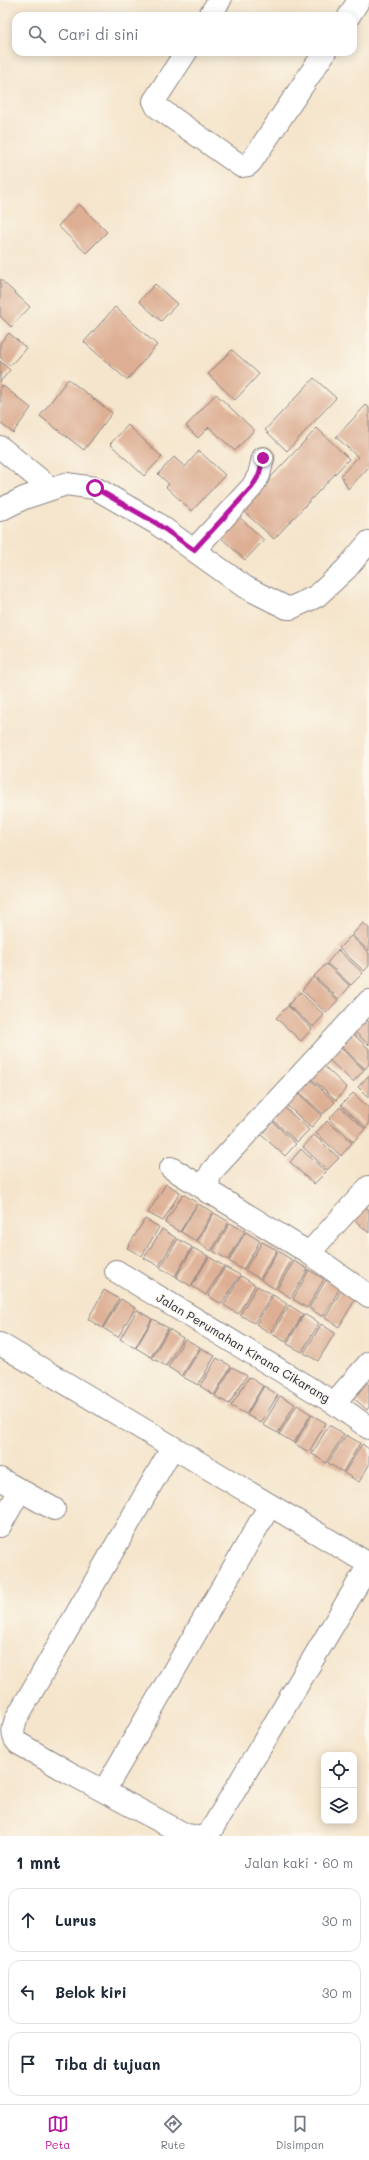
<!DOCTYPE html>
<html lang="id">
<head>
<meta charset="utf-8">
<style>
  body { margin:0; font-family:Mali,sans-serif; background:#f6f6f7; color:#1f2937 }
  .controls { position:absolute; right:12px; bottom:12px; display:grid; overflow:hidden; border-radius:8px; box-shadow:0 2px 10px #0003 }
  .controls button { width:36px; height:36px; display:grid; place-items:center; padding:0; border:0; border-bottom:1px solid #e0e1e3; background:#fff; color:#1f2937; font:20px sans-serif }
  .stop { position:absolute; width:12px; height:12px; margin:-9px; border:3px solid #b5179e; border-radius:50%; background:#fff }
  .stop.end { background:#b5179e; border-color:#fff; box-shadow:0 1px 4px #0008 }
  .list { margin:0; padding:0; list-style:none }
  h2 { display:flex; justify-content:space-between; align-items:center; height:52px; margin:0; padding:0 16px; font-size:17px }
  h2 small { font-size:13px; font-weight:400; color:#747a83 }
  .list li { display:grid; grid-template-columns:26px 1fr auto; gap:12px; align-items:center; box-sizing:border-box; height:64px; margin:0 8px 8px; padding:0 8px; border:1px solid #e0e1e3; border-radius:12px }
  .list b { display:block; font-size:15px; white-space:nowrap }
  .list em { font-size:13px; font-style:normal; color:#747a83 }
  .icon { flex:none; width:22px; height:22px; fill:none; stroke:currentColor; stroke-width:2; stroke-linecap:round; stroke-linejoin:round }
  .map { position:relative; flex:none; width:369px; height:1836px; overflow:hidden }
  .search { position:absolute; background:#fff; box-shadow:0 2px 10px #0003; left:12px; right:12px; top:12px; height:44px; display:flex; align-items:center; gap:10px; box-sizing:border-box; padding:0 14px; border-radius:12px; color:#747a83; font-size:15px }
  .sheet { height:268px; background:#fff }
  nav { display:flex; justify-content:space-around; align-items:center; box-sizing:border-box; height:56px; border-top:1px solid #e0e1e3; background:#fff; font-size:11px; color:#747a83 }
  nav a { display:grid; justify-items:center; gap:2px }
  nav .on { color:#b5179e }
  .map>svg:first-child { display:block }
  .building { fill:#ddae93 }
  .lines { fill:none; stroke-linecap:round; stroke-linejoin:round }
  .street-casing { stroke:#8c8484; stroke-width:24 }
  .street { stroke:#fff; stroke-width:22 }
  .route { stroke:#b5179e; stroke-width:5 }
  .labels { text-anchor:middle; stroke-width:3; stroke-linejoin:round; paint-order:stroke }
  .street-label { font-size:12px; fill:#22223b; stroke:#fbf7ec }
</style>
</head>
<body>
<div class="map">
<svg width="369" height="1836" viewBox="0 0 369 1836">
  <rect width="100%" height="100%" fill="#fbf7ec"/>
  <filter id="ink" filterUnits="userSpaceOnUse"><feTurbulence type="fractalNoise" baseFrequency=".025" numOctaves="2"/><feDisplacementMap in="SourceGraphic" scale="8" xChannelSelector="R" yChannelSelector="G"/><feConvolveMatrix kernelMatrix="1 2 1 2 8 2 1 2 1" color-interpolation-filters="sRGB"/></filter>
  <filter id="wash" filterUnits="userSpaceOnUse"><feTurbulence type="fractalNoise" baseFrequency=".012" numOctaves="4" result="noise"/><feDisplacementMap in="SourceGraphic" scale="16" xChannelSelector="R" yChannelSelector="G"/><feGaussianBlur stdDeviation="0.9" result="paint"/><feColorMatrix in="noise" values="0 0 0 0 0 0 0 0 0 0 0 0 0 0 0 0 0 1.4 0 .05"/><feComposite in="paint" operator="in"/></filter>
  <g filter="url(#wash)">
    <rect width="100%" height="100%" fill="#f5e5cc"/>
    <g id="blocks">
      <!-- building -->
      <path class="building" d="M79,204l28,28 -21,21 -28,-27z
        M0,279l30,28 -19,20 -11,-11z
        M155,284l22,20 -16,17 -22,-20z
        M115,307l42,38 -30,35 -43,-38z
        M9,333l17,15 -16,18 -10,-9v-14z
        M232,350l27,24 -24,26 -27,-26z
        M0,361l10,9 -10,12z
        M314,378l22,20 -49,53 -22,-21z
        M68,379l44,34 -28,37 -44,-34z
        M2,385l29,23 -18,25 -13,-10v-36z
        M216,394l38,36 -19,21 -26,-24 -11,11 -12,-12z
        M366,405l3,3v59l-21,22 -7,-14 17,-18 -22,-20z
        M128,425l34,32 -18,19 -34,-32z
        M317,428l32,31 -75,80 -33,-30z
        M199,451l26,24 -33,36 -26,-24 3,-3 -11,-10 16,-17 11,10z
        M236,514l28,26 -19,20 -28,-26z
        M363,923l6,5v23l-17,-16z
        M351,936l18,17v13l-5,5 -25,-23z
        M338,950l25,23 -12,12 -24,-22z
        M326,964l24,22 -11,13 -25,-23z
        M313,977l25,23 -12,13 -24,-23z
        M300,992l24,23 -11,12 -25,-22z
        M288,1006l24,23 -11,12 -25,-23z
        M366,1019l3,3v23l-15,-14z
        M352,1033l17,16v15l-4,5 -24,-23z
        M340,1047l24,23 -11,12 -25,-23z
        M323,1065l24,23 -11,12 -25,-22z
        M369,1075v23l-11,-11z
        M310,1079l25,23 -12,12 -24,-22z
        M298,1093l24,22 -11,13 -24,-23z
        M353,1093l16,15v16l-3,4 -25,-23z
        M284,1107l25,23 -12,12 -24,-22z
        M340,1107l25,22 -12,13 -24,-23z
        M272,1121l24,23 -11,12 -25,-22z
        M327,1121l25,22 -11,13 -25,-23z
        M314,1135l25,23 -12,12 -24,-23z
        M301,1149l25,23 -12,12 -24,-22z
        M166,1184l14,8 -17,29 -15,-8z
        M183,1194l14,9 -17,29 -15,-9z
        M361,1203l8,7v23l-19,-17z
        M198,1204l15,8 -17,29 -15,-9z
        M214,1213l15,9 -18,29 -14,-9z
        M145,1219l14,8 -17,29 -15,-8z
        M230,1223l15,8 -17,29 -15,-9z
        M162,1229l14,9 -17,28 -15,-8z
        M246,1232l14,9 -17,29 -14,-9z
        M178,1239l14,8 -17,29 -15,-8z
        M262,1242l15,8 -17,29 -15,-9z
        M193,1248l15,8 -17,30 -15,-9z
        M278,1251l14,9 -17,29 -14,-9z
        M209,1257l15,9 -18,29 -14,-9z
        M294,1261l14,8 -17,29 -14,-9z
        M225,1267l15,8 -18,29 -14,-8z
        M309,1270l15,9 -17,29 -14,-9z
        M241,1276l14,9 -17,29 -14,-9z
        M326,1280l14,8 -17,29 -14,-9z
        M257,1286l15,8 -18,29 -14,-8z
        M342,1289l14,9 -17,29 -14,-9z
        M104,1290l15,9 -17,29 -14,-9z
        M273,1295l14,9 -17,29 -14,-9z
        M121,1299l14,9 -17,29 -15,-9z
        M289,1305l14,9 -17,28 -14,-8z
        M137,1310l15,9 -17,29 -15,-9z
        M304,1314l15,9 -17,29 -15,-8z
        M153,1319l15,9 -17,29 -15,-9z
        M321,1324l14,9 -17,28 -14,-8z
        M169,1329l14,9 -17,28 -14,-8z
        M185,1339l15,8 -18,29 -14,-9z
        M201,1348l14,8 -17,29 -15,-8z
        M217,1358l14,8 -17,29 -14,-9z
        M232,1367l15,8 -18,29 -14,-8z
        M249,1377l14,9 -17,28 -15,-8z
        M362,1378l7,7v22l-2,3 -19,-17z
        M264,1386l14,9 -17,28 -14,-8z
        M280,1396l15,8 -17,29 -15,-8z
        M297,1405l14,9 -17,29 -15,-9z
        M312,1415l14,8 -17,29 -14,-8z
        M329,1425l15,9 -18,29 -14,-9z
        M346,1435l14,8 -17,29 -15,-9z
        M362,1444l7,5v16l-10,17 -15,-9z"/>
    </g>
  </g>
  <g filter="url(#ink)">
    <use href="#blocks" fill-opacity="0" stroke="#8c8484" stroke-width="1"/>
    <g class="lines">
      <!-- street casing -->
      <g class="street-casing">
        <path id="street" d="M209,16l11,-16
          M349,16l10,-16
          M186,52l-30,46 -2,3 3,6 84,59 7,-1 3,-3 74,-110
          M0,447l50,41
          M0,510l24,-12 42,-14 29,4 61,35 89,64 42,21h4l26,-12 29,-27 23,-27
          M194,550l58,-63 7,-12 4,-17
          M171,1168l138,85 60,43
          M208,1192l1,-15 3,-6 157,-170
          M309,1253l60,-66
          M116,1271l218,132 35,25
          M0,1344l369,220
          M334,1403l35,-40
          M172,1448l-156,271c-3,10 -5,16 2,24l50,29 118,63 7,1
          M0,1479l54,30
          M0,1526l20,-36
          M104,1791l166,-286
          M204,1836l6,-4 159,-267"/>
      </g>
      <!-- street -->
      <use href="#street" class="street"/>
    </g>
  </g>
  <g class="lines" filter="url(#ink)">
    <!-- route -->
    <path class="route" d="M95,488l61,35 38,27 58,-63 7,-12 4,-17"/>
  </g>
  <g class="labels">
    <!-- street labels -->
    <g class="street-label">
      <text transform="translate(243 1348) rotate(31)" y="4">Jalan Perumahan Kirana Cikarang</text>
    </g>
  </g>
</svg>
<div class="controls">
<button><svg class="icon" aria-label="locate" viewBox="0 0 24 24"><circle cx="12" cy="12" r="6"/><path d="M12 2v4M12 18v4M2 12h4M18 12h4"/></svg></button>
<button><svg class="icon" aria-label="layers" viewBox="0 0 24 24"><path d="M12 4l9 5-9 5-9-5zM3 14l9 5 9-5"/></svg></button>
</div>
<div class="stop" style="left:95px;top:488px"></div>
<div class="stop end" style="left:263px;top:458px"></div>
<div class="search"><svg class="icon" aria-label="search" viewBox="0 0 24 24"><circle cx="10" cy="10" r="6"/><path d="M15 15l6 6"/></svg>Cari di sini</div>
</div>
<section class="sheet">
<h2>1 mnt<small>Jalan kaki · 60 m</small></h2>
<ul class="list">
<li><svg class="icon" aria-label="ahead" viewBox="0 0 24 24"><path d="M12 20V5M6 11l6-6 6 6"/></svg><div><b>Lurus</b></div><em>30 m</em></li>
<li><svg class="icon" aria-label="left" viewBox="0 0 24 24"><path d="M17 20v-9H6M10 6l-5 5 5 5"/></svg><div><b>Belok kiri</b></div><em>30 m</em></li>
<li><svg class="icon" aria-label="arrive" viewBox="0 0 24 24"><path d="M6 21V4h12l-3 4 3 4H6"/></svg><div><b>Tiba di tujuan</b></div></li>
</ul>
</section>
<nav>
<a class="on"><svg class="icon" aria-label="map" viewBox="0 0 24 24"><path d="M3 6l6-2 6 2 6-2v14l-6 2-6-2-6 2zM9 4v14M15 6v14"/></svg>Peta</a>
<a><svg class="icon" aria-label="directions" viewBox="0 0 24 24"><path d="M12 3l9 9-9 9-9-9zM9 14v-3h6M13 9l2 2-2 2"/></svg>Rute</a>
<a><svg class="icon" aria-label="saved" viewBox="0 0 24 24"><path d="M7 4h10v16l-5-4-5 4z"/></svg>Disimpan</a>
</nav>
</body>
</html>
